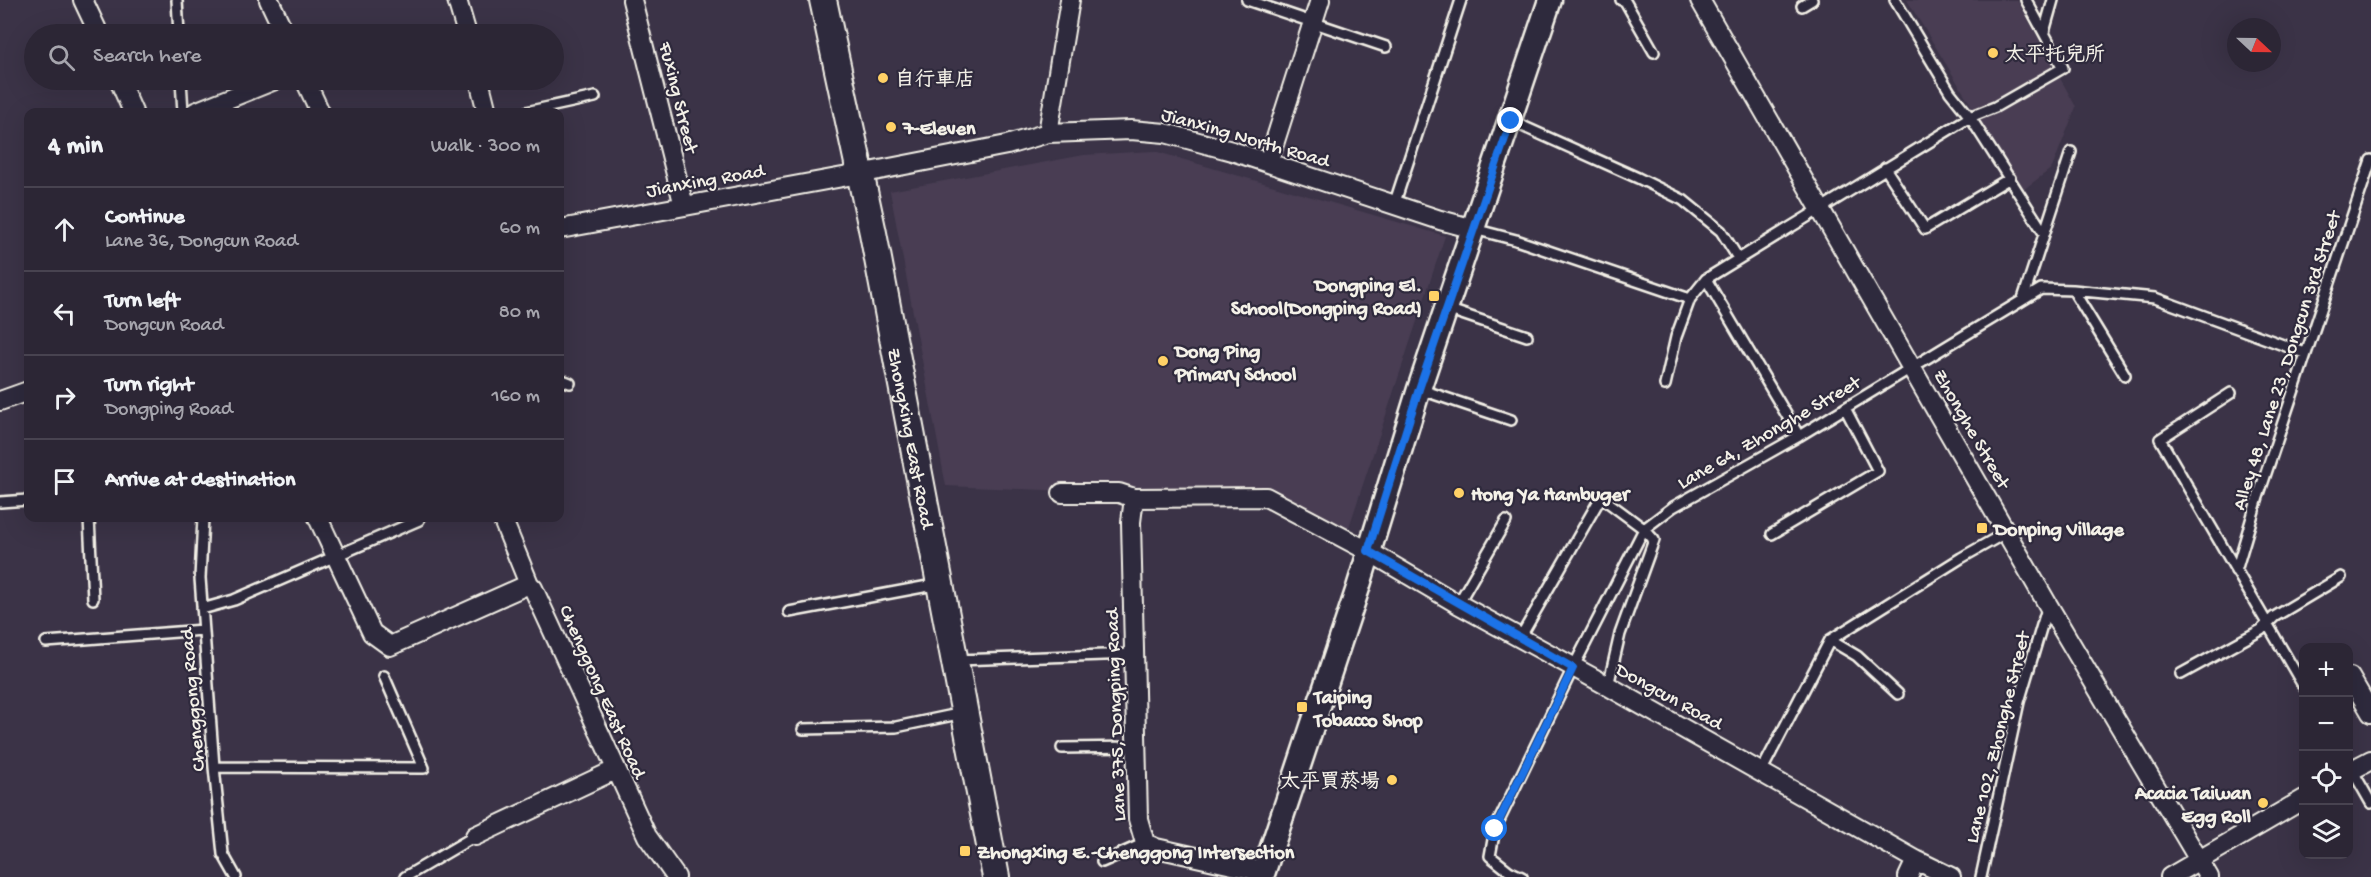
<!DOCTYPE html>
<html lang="en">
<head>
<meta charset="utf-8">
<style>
  body { margin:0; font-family:"Gochi Hand","LXGW WenKai TC",sans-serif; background:#342e3d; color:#f1f3f6 }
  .controls { position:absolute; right:18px; bottom:18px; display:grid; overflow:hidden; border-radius:12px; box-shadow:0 6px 24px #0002 }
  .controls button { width:54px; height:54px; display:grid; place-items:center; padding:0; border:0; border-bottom:2px solid #484350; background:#2c2635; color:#f1f3f6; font:30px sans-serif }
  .compass { position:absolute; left:2227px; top:18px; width:54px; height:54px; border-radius:50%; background:#2c2635; box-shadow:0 6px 24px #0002; rotate:112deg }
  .stop { position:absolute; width:18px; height:18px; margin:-14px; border:4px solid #1a73e8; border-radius:50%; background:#fff }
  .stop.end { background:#1a73e8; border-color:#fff; box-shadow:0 2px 6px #0008 }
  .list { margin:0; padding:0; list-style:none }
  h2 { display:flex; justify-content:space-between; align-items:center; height:78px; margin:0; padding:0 24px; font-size:26px }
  h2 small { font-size:20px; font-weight:400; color:#a6a5ad }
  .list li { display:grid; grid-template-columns:39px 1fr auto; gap:18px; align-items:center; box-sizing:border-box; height:84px; padding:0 24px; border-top:2px solid #484350 }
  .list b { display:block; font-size:22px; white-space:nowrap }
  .list p { margin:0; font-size:20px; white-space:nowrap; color:#a6a5ad }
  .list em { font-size:20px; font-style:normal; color:#a6a5ad }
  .icon { flex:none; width:33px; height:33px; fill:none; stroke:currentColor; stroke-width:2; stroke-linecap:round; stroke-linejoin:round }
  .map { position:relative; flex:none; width:2371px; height:877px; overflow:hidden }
  .search { position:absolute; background:#2c2635; box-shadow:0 6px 24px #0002; left:24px; top:24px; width:540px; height:66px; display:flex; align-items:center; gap:15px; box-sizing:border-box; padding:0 21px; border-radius:33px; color:#a6a5ad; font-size:22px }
  .panel { position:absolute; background:#2c2635; box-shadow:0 6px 24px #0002; left:24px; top:108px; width:540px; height:414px; border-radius:12px }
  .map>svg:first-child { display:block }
  .built { fill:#493e53 }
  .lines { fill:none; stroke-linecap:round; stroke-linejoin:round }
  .service-casing { stroke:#f4f1e8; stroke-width:14 }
  .minor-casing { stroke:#f4f1e8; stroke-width:22 }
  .tertiary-casing { stroke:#f4f1e8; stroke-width:27 }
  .secondary-casing { stroke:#f4f1e8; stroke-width:30 }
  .service { stroke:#2f2a3d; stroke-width:9 }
  .minor { stroke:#2f2a3d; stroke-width:18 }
  .tertiary { stroke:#2f2a3d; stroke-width:22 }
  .secondary { stroke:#2f2a3d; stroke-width:26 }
  .route { stroke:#1a73e8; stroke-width:8 }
  .poi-dot { fill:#ffd166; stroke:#2f2a3d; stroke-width:2 }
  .labels { text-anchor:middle; stroke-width:4.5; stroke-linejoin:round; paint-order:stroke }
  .poi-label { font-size:20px; font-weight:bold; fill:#f4f1e8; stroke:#2f2a3d; text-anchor:start }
  .street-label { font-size:20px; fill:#f4f1e8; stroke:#2f2a3d }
</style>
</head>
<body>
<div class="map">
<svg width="2371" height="877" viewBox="0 0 2371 877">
  <rect width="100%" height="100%" fill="#3b3347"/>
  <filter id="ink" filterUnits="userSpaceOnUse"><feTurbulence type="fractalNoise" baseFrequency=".0167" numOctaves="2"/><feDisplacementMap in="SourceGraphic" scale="12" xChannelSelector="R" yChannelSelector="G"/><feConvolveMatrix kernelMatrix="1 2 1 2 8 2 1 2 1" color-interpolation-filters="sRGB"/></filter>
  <g filter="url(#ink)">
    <!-- built -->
    <path class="built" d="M1907,0h110l59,107 -24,61 -29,22z
      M1154,151l291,85 -100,303 -81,-40 -318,-13 -56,-295 194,-36z"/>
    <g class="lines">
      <!-- service casing -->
      <g class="service-casing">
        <path id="service" d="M177,0l2,34
          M1247,0l139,47
          M1621,0l4,1 29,51
          M1895,0l55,92 20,25 74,116
          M1802,6l10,-6
          M2044,32l9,-32
          M181,80l2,32
          M526,112l69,-15
          M1511,121l127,57 45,22 38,31 17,27
          M1885,168l40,61 85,-51
          M1394,205l67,-205
          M1474,229l42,11 174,59
          M1706,279l93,157
          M2073,290l52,85
          M2023,299l48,-147
          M1447,309l80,27
          M560,379l10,4
          M1665,385l11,-48 14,-38 16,-20 264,-162 25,-10 68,-39 -37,-68
          M1419,389l92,31
          M2231,393l-71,46 144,248
          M0,502l28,-2
          M89,518l4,81
          M203,518l-3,60 14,189 9,87 13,23
          M1772,534l106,-63 -33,-63
          M2236,571l22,-74 113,-337
          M1458,604l48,-83
          M202,609l32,-9 185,-80
          M789,612l150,-28
          M1520,638l81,-141 43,32 10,11 -34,94 -12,52
          M1830,640l27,16 41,38
          M46,642l157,-12
          M956,660l178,-6
          M2181,674l80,-44 13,-13 67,-40
          M803,729l93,-2 67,-14
          M1062,748l75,-1
          M214,767l210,1 -40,-92
          M2351,768l20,35
          M1761,772l69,-132 131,-82 46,-26
          M1102,862l43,-19
          M405,877l70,-41
          M1522,877l-13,-6 -19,-15 5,-27 78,-161 71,-139 29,-22 126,-71 242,-147 32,1 82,8 150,55
          M1981,877l38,-175 29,-97"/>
      </g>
      <!-- minor casing -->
      <g class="minor-casing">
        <path id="minor" d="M83,0l16,34
          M269,0l16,34
          M457,0l10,34
          M632,0l52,206
          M1700,0l348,605 161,272
          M119,80l14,32
          M305,80l15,32
          M479,80l8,32
          M195,112l80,-32
          M1048,133l22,-133
          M1268,163l52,-163
          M560,229l299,-55 148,-29 41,-12 83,-3 34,3 67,18 208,69 34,9
          M0,401l28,-10
          M1062,493h57l15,5 132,-1 102,54 90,53 150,82 308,174 35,17
          M1134,498l-3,24 7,297 7,24 11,5 108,24
          M318,518l54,115 18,13 139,-62
          M502,518l27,66 4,4 114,248 29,41
          M2350,677l21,36
          M2348,772l23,-12
          M475,836l140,-66
          M1908,877l8,-17
          M2170,877l134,-78"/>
      </g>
      <!-- tertiary casing -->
      <g class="tertiary-casing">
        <path id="tertiary" d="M1262,877l96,-289 61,-199 131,-389"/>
      </g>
      <!-- secondary casing -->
      <g class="secondary-casing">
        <g id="secondary">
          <path id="s1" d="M823,0l50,233 123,644"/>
        </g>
      </g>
      <!-- service -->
      <use href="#service" class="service"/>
      <!-- minor -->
      <use href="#minor" class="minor"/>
      <!-- tertiary -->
      <use href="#tertiary" class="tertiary"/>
      <!-- secondary -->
      <use href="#secondary" class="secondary"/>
    </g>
  </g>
  <g class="lines" filter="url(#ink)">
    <!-- route -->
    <path class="route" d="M1495,829l78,-161 -205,-117 51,-162 92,-268"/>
  </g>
  <!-- markers -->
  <g class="poi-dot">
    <circle cx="1993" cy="53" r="6"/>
    <circle cx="883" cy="78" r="6"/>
    <circle cx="891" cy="127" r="6"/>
    <rect x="1428" y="290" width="12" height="12" rx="3"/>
    <circle cx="1163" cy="361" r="6"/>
    <circle cx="1459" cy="493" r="6"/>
    <rect x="1976" y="522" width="12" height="12" rx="3"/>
    <rect x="1296" y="701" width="12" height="12" rx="3"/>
    <circle cx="1392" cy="780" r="6"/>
    <circle cx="2263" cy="803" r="6"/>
    <rect x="959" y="845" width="12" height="12" rx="3"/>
  </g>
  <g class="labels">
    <!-- poi labels -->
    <g class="poi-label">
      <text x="2005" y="60">太平托兒所</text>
      <text x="895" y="85">自行車店</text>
      <text x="903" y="134">7-Eleven</text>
      <text x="1422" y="291" text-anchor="end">Dongping El.<tspan x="1422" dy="23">School(Dongping Road)</tspan></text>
      <text x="1175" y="357">Dong Ping<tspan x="1175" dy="23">Primary School</tspan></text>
      <text x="1471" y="500">Hong Ya Hambuger</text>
      <text x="1994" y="535">Donping Village</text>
      <text x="1314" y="703">Taiping<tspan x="1314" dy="23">Tobacco Shop</tspan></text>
      <text x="1380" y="787" text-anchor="end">太平買菸場</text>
      <text x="2251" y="799" text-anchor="end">Acacia Taiwan<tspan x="2251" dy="23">Egg Roll</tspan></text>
      <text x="977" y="858">Zhongxing E.-Chenggong Intersection</text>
    </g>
    <!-- street labels -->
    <g class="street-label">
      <text transform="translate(680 97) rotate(76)" y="7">Fuxing Street</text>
      <text transform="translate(1246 136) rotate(16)" y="7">Jianxing North Road</text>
      <text transform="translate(705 179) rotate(-10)" y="7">Jianxing Road</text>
      <text transform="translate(2285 360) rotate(-72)" y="7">Alley 48, Lane 23, Dongcun 3rd Street</text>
      <text transform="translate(1973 428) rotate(60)" y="7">Zhonghe Street</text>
      <text transform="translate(1768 431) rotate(-30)" y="7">Lane 64, Zhonghe Street</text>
      <text dy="7" stroke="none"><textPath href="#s1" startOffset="447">Zhongxing East Road</textPath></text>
      <text transform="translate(604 691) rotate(66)" y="7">Chenggong East Road</text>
      <text transform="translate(1670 695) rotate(29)" y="7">Dongcun Road</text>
      <text transform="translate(191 700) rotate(-95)" y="7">Chenggong Road</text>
      <text transform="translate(1114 715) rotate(-92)" y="7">Lane 375, Dongping Road</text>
      <text transform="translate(1996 737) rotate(-76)" y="7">Lane 102, Zhonghe Street</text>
    </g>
  </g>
</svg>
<div class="controls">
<button>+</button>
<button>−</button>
<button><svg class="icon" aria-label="locate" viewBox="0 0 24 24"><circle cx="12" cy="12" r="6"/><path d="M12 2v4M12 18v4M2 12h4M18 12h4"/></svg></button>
<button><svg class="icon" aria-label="layers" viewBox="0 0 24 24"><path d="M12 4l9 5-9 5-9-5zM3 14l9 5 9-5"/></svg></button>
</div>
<svg class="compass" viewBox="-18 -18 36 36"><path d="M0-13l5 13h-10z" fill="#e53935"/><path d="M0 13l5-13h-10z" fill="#a6a5ad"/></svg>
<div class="stop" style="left:1495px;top:829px"></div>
<div class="stop end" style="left:1511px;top:121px"></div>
<div class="search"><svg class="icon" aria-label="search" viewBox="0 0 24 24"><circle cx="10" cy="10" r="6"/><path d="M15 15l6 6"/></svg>Search here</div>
<section class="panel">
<h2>4 min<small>Walk · 300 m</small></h2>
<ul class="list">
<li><svg class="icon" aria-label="ahead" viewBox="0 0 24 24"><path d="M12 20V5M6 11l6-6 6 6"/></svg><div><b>Continue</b><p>Lane 36, Dongcun Road</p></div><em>60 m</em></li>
<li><svg class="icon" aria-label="left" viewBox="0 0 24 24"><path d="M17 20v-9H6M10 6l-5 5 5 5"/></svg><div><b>Turn left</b><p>Dongcun Road</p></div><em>80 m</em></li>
<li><svg class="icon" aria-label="right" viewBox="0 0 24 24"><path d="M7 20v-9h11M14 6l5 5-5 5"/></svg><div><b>Turn right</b><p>Dongping Road</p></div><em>160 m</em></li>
<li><svg class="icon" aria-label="arrive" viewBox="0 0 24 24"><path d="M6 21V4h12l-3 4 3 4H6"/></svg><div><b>Arrive at destination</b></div></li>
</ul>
</section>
</div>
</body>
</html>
